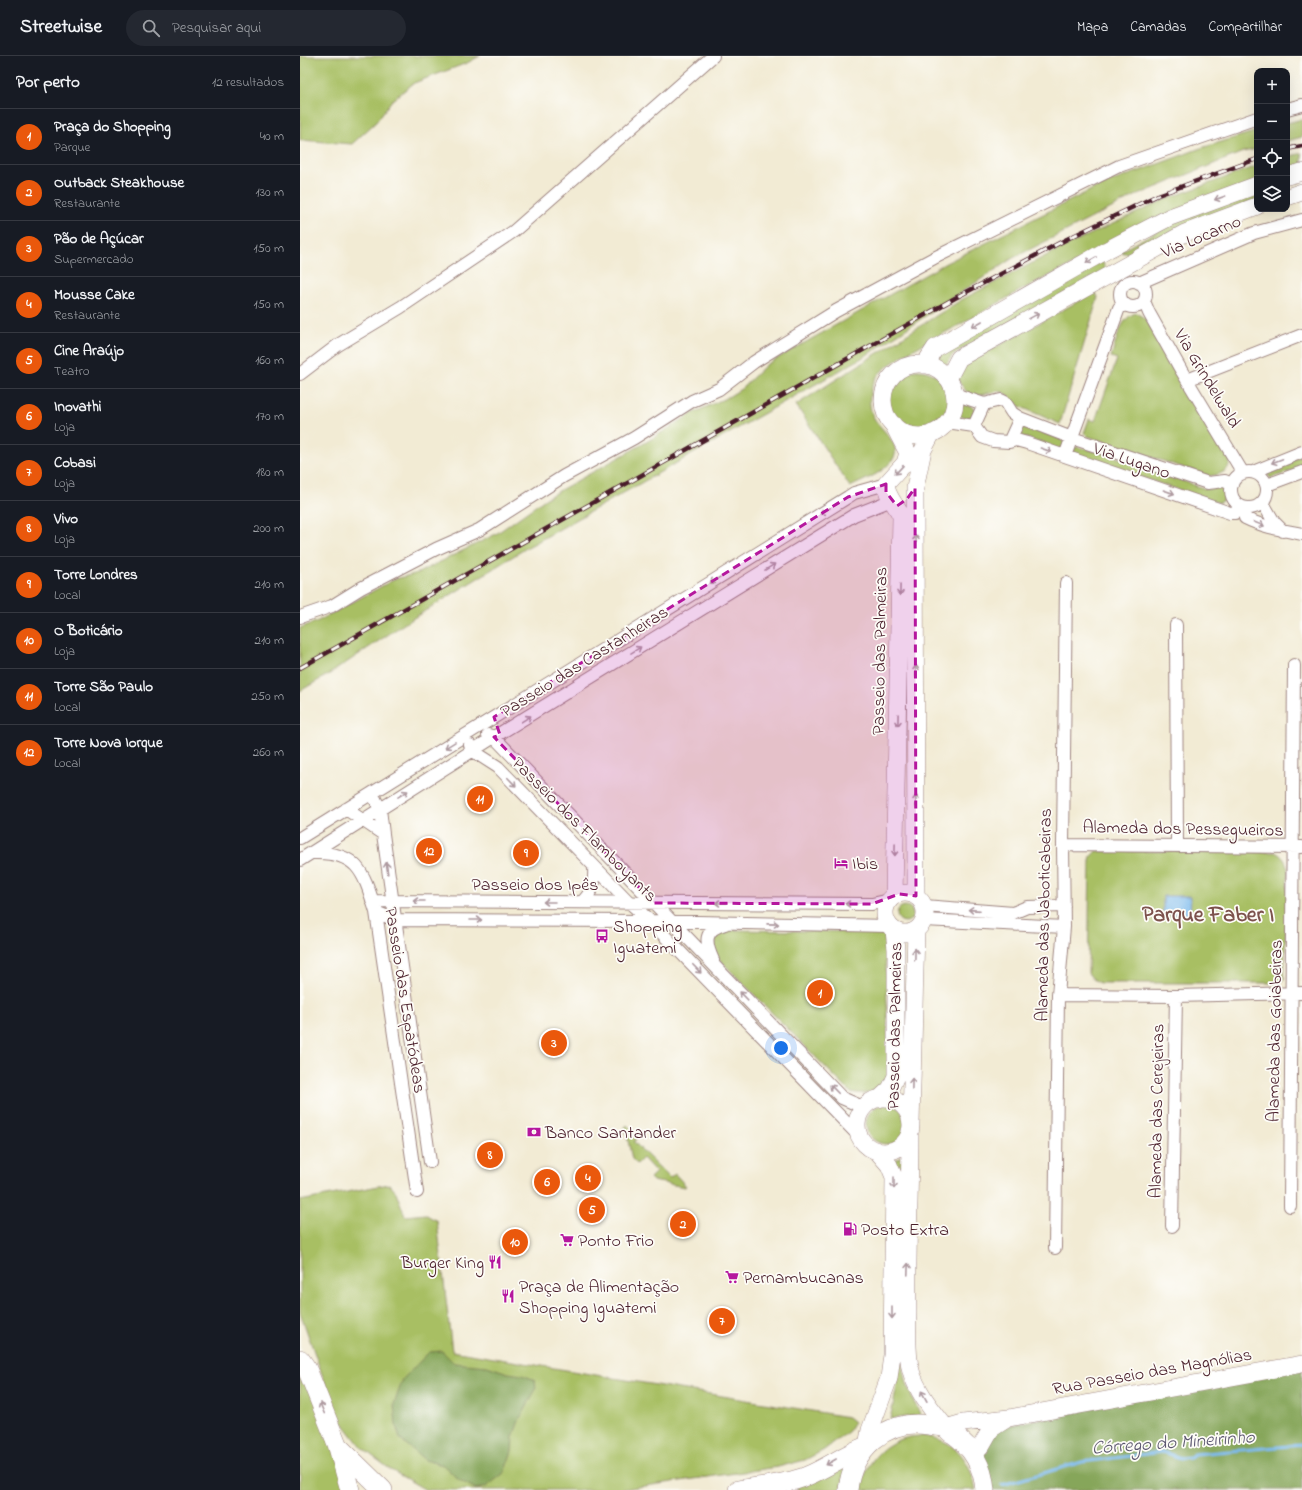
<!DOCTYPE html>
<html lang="pt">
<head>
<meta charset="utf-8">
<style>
  body { margin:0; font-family:"Indie Flower",sans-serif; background:#242831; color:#f1f3f6 }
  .controls { position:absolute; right:12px; top:12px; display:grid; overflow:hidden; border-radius:8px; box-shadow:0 4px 16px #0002 }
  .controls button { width:36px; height:36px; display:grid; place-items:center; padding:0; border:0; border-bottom:1px solid #363941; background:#171b24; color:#f1f3f6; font:20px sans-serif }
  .you { position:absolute; left:481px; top:992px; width:14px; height:14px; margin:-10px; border:3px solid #fff; border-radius:50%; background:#1a73e8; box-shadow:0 0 0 6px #1a73e833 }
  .badge { display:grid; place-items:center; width:26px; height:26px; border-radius:50%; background:#ea580c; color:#fff; font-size:13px; font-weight:700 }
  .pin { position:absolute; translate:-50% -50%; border:2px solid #fff; box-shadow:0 1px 4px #0006 }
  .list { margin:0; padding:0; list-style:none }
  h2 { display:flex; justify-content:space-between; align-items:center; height:52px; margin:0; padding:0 16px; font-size:17px }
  h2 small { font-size:13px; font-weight:400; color:#9ea1a6 }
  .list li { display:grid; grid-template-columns:26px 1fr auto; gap:12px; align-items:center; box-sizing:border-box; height:56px; padding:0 16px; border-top:1px solid #363941 }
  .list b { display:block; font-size:15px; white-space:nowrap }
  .list p { margin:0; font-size:13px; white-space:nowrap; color:#9ea1a6 }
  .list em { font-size:13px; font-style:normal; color:#9ea1a6 }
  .icon { flex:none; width:22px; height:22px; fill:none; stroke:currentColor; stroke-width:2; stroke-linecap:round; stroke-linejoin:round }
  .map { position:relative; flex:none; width:1002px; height:1434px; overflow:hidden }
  header { display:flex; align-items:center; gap:24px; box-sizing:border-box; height:56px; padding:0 20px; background:#171b24; border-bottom:1px solid #363941 }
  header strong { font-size:19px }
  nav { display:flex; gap:22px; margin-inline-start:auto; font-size:14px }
  .search { width:280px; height:36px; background:#242831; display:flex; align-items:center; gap:10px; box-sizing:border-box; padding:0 14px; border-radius:22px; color:#9ea1a6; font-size:15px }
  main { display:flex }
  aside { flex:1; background:#171b24 }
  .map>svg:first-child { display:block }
  .green { fill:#a8bf64; stroke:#796f48 }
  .forest { fill:#86a65a; stroke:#686242 }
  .water { fill:#79b9ee; stroke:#626c8c }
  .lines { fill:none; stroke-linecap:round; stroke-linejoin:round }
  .stream { stroke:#79b9ee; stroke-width:3 }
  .street-casing { stroke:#9e8580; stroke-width:14 }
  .secondary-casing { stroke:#9e8580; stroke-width:18 }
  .primary-casing { stroke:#9e8580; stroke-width:20 }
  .street { stroke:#fff; stroke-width:12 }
  .secondary { stroke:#fff; stroke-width:17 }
  .primary { stroke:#fff; stroke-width:19 }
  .rail-casing { stroke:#4a1f2b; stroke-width:4.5 }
  .rail { stroke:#fdfcf7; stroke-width:3; stroke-dasharray:9; stroke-linecap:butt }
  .oneway { stroke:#ae9aa0 }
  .marked { fill:#b5179e; fill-opacity:0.2; stroke:#b5179e; stroke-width:3; stroke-dasharray:8 5; stroke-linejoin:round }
  .labels { text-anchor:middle; stroke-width:3.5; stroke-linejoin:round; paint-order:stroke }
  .street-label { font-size:18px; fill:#4a1f2b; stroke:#fdfcf7 }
  .poi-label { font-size:18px; fill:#4a1f2b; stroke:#fdfcf7; text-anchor:start }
  .water-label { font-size:19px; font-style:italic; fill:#5a556f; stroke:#fdfcf7 }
  .district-label { font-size:22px; font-weight:bold; fill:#7d524d; stroke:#fdfcf7 }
</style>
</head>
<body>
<header>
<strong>Streetwise</strong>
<div class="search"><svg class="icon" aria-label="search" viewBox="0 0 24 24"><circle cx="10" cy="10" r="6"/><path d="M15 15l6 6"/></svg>Pesquisar aqui</div>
<nav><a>Mapa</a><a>Camadas</a><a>Compartilhar</a></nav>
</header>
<main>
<aside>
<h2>Por perto<small>12 resultados</small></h2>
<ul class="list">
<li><span class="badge">1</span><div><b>Praça do Shopping</b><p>Parque</p></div><em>40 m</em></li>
<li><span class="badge">2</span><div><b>Outback Steakhouse</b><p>Restaurante</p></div><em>130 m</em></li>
<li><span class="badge">3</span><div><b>Pão de Açúcar</b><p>Supermercado</p></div><em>150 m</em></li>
<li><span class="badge">4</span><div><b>Mousse Cake</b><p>Restaurante</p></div><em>150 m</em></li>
<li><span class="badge">5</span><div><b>Cine Araújo</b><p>Teatro</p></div><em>160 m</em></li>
<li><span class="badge">6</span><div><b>Inovathi</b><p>Loja</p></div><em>170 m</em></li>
<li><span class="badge">7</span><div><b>Cobasi</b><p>Loja</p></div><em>180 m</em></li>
<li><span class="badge">8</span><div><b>Vivo</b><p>Loja</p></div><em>200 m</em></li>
<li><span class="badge">9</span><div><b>Torre Londres</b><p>Local</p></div><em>210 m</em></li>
<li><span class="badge">10</span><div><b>O Boticário</b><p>Loja</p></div><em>210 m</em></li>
<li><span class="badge">11</span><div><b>Torre São Paulo</b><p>Local</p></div><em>250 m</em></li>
<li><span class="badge">12</span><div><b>Torre Nova Iorque</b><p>Local</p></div><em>260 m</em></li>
</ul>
</aside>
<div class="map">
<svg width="1002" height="1434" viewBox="0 0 1002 1434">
  <rect width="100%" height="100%" fill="#fdfcf7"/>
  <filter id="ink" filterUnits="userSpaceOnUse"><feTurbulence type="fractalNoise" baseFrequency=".025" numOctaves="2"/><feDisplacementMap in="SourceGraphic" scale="8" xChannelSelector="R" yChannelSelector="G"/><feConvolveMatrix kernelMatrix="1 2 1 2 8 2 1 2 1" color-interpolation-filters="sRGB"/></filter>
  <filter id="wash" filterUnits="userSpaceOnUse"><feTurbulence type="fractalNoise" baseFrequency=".012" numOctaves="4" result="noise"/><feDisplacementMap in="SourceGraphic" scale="16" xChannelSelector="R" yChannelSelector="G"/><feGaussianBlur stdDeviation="0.9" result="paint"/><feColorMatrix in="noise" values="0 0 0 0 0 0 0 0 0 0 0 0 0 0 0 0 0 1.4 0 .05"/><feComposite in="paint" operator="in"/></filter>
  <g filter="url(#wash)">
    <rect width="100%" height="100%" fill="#f2ebd4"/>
    <!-- green -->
    <path class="green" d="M0,0h180l-13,7 -53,20 -22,17 -16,22 -24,22 -52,-4z
      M1002,63v18l-15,4v-18z
      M957,75v18l-14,3 -108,44 -122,62 -151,100 -334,189 -124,77 -73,49 -31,18v-63l18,-7 77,-42 23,-6 78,-39 52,-37 100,-56 45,-28 35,-16 13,-8 26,-25 179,-101 153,-77 102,-38z
      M1002,97v15l-15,4v-15z
      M957,110v15c-71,32 -142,62 -212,97 -26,12 -51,28 -77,42 -27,16 -62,30 -86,51 -12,10 -16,33 -8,47 6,11 29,27 19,41 -9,14 -29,21 -43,28l-54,-82 165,-105 100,-52 105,-49z
      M957,136v7l-69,26 -58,28h-7l-2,-2 51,-28z
      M802,205l4,9 -153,84 -7,11 -4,1 -7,-5 13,-16z
      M795,236l3,5 -38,127 -41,-18 -12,-12 -8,-3 -24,5 -8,-4 -9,-11 4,-15z
      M836,257l10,6 84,139c1,13 -10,17 -21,18l-122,-40 -3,-3 5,-14 6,2 22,-62 -6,-2c5,-14 9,-40 25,-44z
      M587 345a31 31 0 1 1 62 0a31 31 0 1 1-62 0Z
      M664,348l7,2 6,5 -6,7 -13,-2z
      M723,370l41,14 3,4 -4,7 -45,-16z
      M777,391c40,8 79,24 117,38 4,1 8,3 12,4 7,1 22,-7 20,8l-6,6 -4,-1 -143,-47 -1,-6z
      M1002,399v13l-32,10 -4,-6z
      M796,795l179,1c8,4 10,8 13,16l-4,111 -7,4h-177l-7,-4 -5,-6 2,-112 1,-5z
      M597 858a8 8 0 1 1 16 0a8 8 0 1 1-16 0Z
      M428,874l150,2 7,4 4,138c-10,17 -19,22 -39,18l-133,-135 -3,-6 3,-16z
      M566 1068a20 20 0 1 1 40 0a20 20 0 1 1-40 0Z
      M327,1069l11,11 -4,6 36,36 5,-4 11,12 -1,1 -32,-6 -3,-3 6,-6 -13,-14 -6,6 -5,-5 -7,-32z
      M606,1097l-4,206c3,21 8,38 19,56l-31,4 6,-28 2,-22 -3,-209z
      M89,1128l7,8 9,24 20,-2 12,7 15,130 396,66 6,5 -5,9 -25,19 -19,10 -27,7 -161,23h-191l-35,-20 -29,-22 -26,-34 -36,-102v-111z
      M0,1303l50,131h-50z
      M622,1380c33,3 48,23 54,54h-115c5,-32 28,-54 61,-54z
      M545,1408l-3,26h-50z"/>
    <!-- forest -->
    <path class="forest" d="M142,1295l12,12 33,3 21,7 14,2 13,5 1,9 -16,29 -7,19 -1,14 -8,22 -18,14 -10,2 -17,-9 -16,-15 -18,-5 -25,-21 -4,-14 -2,-21 9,-25 26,-27z
      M1002,1308v126h-317l-5,-43 11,-18z"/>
    <!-- water -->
    <path class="water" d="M863,840h28l-1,19 -27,-1z"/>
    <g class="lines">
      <!-- stream -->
      <path class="stream" d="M702,1429l80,-23 80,-10 19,6 9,-1 4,-3 108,-9"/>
    </g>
  </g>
  <g filter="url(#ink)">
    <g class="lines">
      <!-- street casing -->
      <g class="street-casing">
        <path id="street" d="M987,53l15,-4
          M820 238a13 13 0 1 1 26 0a13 13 0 1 1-26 0Z
          M839,227l115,-50 48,-13
          M844,245l5,12 32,57 62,103
          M0,318l38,-29 63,-38 113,-76 199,-175
          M887,324l115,-45
          M654,338l30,10
          M720,362l52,20 136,45 17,-2 7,4
          M647,366l27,4 8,11 11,4 16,1 11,-24 -8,-5 -7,-11 -4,-2 -17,4 -10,22
          M709,386l7,-2 11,3 203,70h5l6,-5
          M765,400l54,-148 5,-3
          M931 434a18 18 0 1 1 36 0a18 18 0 1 1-36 0Z
          M953,416l49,-20
          M967,429l35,-13
          M963,447l11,19 9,9
          M944,452l1,10c18,9 37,12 57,16
          M0,561l32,-11 29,-18 75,-39 43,-19 85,-54 70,-38 58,-37 27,-12 35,-27 82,-51 98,-53 185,-92 138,-48
          M876,569l1,221
          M188,679l6,2 348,361 16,7h9
          M170,689l3,6 25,16 131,135 21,19 213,219
          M72,737l8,16 3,25 47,328
          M46,753l37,25
          M0,782l548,-341 6,-4 32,-9
          M763,789l239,2
          M13,797c46,-2 51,21 63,59l41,280
          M0,804l194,-123 360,-222 38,-15
          M72,845l500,3 18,-4
          M282,846c11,-11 13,-19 12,-35
          M624,850l89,7 14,-6 37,-1
          M76,856l19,8 255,1 240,5
          M624,864l140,7
          M413,904c-8,-18 -10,-30 12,-36
          M758,939l118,1 126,-3
          M990,1150l4,-541
          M872,1170l4,-230
          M755,1192l3,-253 6,-68 -1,-82 3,-262"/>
      </g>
      <!-- secondary casing -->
      <g class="secondary-casing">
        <path id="secondary" d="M987,120l15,-4
          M987,141l15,-5
          M583 344a36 36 0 1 1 72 0a36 36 0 1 1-72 0Z
          M624,309l11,-17 172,-98 63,-33 87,-32
          M648,323l11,-21 226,-125 72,-27
          M593,368l15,29 -3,10 -19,21c0,12 10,20 15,32l-7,380
          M585 857a20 20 0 1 1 40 0a20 20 0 1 1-40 0Z
          M616,840l-1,-408 8,-38 9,-17
          M557 1069a27 27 0 1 1 54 0a27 27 0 1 1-54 0Z
          M579,1043l11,-10 6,-13v-127l-2,-19
          M611,1067l5,-193
          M610,1075c0,60 -3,120 -2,179 0,19 -2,42 3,61 6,21 22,40 35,57l17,-5 46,-5 293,-54
          M567,1390l3,-16 19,-52 3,-23 2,-178 -5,-12 -13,-15
          M669,1392h11l11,-19 14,-9"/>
      </g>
      <!-- primary casing -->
      <g class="primary-casing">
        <path id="primary" d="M0,1303l7,10 30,75 13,46
          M38,1390l45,44
          M438,1434c22,-4 47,-5 69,-14 20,-8 38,-22 60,-30
          M548,1434c4,-40 38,-72 80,-65 5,1 13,1 18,3 2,2 4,5 7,6 20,14 30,32 32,56"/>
      </g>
      <!-- street -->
      <use href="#street" class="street"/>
      <!-- secondary -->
      <use href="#secondary" class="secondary"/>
      <!-- primary -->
      <use href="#primary" class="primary"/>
      <!-- rail casing -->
      <g class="rail-casing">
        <path id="rail" d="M987,93l15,-3
          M0,612l655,-370 112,-59 91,-44 99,-36"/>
      </g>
      <!-- rail -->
      <use href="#rail" class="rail"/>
    </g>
    <!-- one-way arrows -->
    <defs><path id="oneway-shaft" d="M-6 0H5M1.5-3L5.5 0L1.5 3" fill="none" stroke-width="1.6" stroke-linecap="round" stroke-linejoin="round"/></defs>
    <g class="oneway">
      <use href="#oneway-shaft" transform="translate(920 142) rotate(161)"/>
      <use href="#oneway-shaft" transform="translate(791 204) rotate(150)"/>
      <use href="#oneway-shaft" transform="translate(734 260) rotate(-29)"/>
      <use href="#oneway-shaft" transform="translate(677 268) rotate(150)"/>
      <use href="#oneway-shaft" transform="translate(746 394) rotate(19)"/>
      <use href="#oneway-shaft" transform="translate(977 405) rotate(159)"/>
      <use href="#oneway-shaft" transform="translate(599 414) rotate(133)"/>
      <use href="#oneway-shaft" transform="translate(869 436) rotate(19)"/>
      <use href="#oneway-shaft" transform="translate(525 455) rotate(148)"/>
      <use href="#oneway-shaft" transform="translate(959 468) rotate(22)"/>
      <use href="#oneway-shaft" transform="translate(616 485) rotate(-90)"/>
      <use href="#oneway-shaft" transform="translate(470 511) rotate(-32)"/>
      <use href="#oneway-shaft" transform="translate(415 524) rotate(148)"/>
      <use href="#oneway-shaft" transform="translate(600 534) rotate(91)"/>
      <use href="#oneway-shaft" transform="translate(336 594) rotate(-32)"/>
      <use href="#oneway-shaft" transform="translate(616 615) rotate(-90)"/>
      <use href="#oneway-shaft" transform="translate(226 663) rotate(-32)"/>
      <use href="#oneway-shaft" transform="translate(598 664) rotate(91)"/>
      <use href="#oneway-shaft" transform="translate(150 689) rotate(148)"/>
      <use href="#oneway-shaft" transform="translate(212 726) rotate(46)"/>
      <use href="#oneway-shaft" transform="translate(103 738) rotate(-32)"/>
      <use href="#oneway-shaft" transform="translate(616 745) rotate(-90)"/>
      <use href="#oneway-shaft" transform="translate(595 794) rotate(91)"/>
      <use href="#oneway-shaft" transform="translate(87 812) rotate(-98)"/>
      <use href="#oneway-shaft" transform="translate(119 845) rotate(-180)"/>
      <use href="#oneway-shaft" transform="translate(249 846) rotate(-180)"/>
      <use href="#oneway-shaft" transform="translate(421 847) rotate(-180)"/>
      <use href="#oneway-shaft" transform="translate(551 848) rotate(-180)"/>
      <use href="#oneway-shaft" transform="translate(674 854) rotate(-176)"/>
      <use href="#oneway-shaft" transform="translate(176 864)"/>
      <use href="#oneway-shaft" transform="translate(473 868) rotate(1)"/>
      <use href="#oneway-shaft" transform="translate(615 898) rotate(-89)"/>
      <use href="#oneway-shaft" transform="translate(397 913) rotate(46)"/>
      <use href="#oneway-shaft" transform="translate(444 940) rotate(-134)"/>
      <use href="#oneway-shaft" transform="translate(612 1028) rotate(-89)"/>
      <use href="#oneway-shaft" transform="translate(534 1033) rotate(-134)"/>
      <use href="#oneway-shaft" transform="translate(594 1127) rotate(90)"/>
      <use href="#oneway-shaft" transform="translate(608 1213) rotate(-88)"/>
      <use href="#oneway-shaft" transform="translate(592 1257) rotate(90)"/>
      <use href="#oneway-shaft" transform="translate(624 1340) rotate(-119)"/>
      <use href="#oneway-shaft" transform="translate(22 1352) rotate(-112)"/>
      <use href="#oneway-shaft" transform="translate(531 1406) rotate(150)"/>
    </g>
  </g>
  <!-- marked area -->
  <path class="marked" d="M586,428v8l11,14 10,-7 8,-11 1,408 -17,-2 -27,10 -218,-1 -160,-166 6,-2 -6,-18 354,-220z"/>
  <!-- icons -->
  <defs>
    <g id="hotel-bare" transform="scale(1.08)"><path d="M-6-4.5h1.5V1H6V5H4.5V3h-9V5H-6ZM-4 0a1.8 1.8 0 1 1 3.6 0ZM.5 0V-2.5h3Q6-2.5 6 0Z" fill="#b5179e" stroke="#fdfcf7" stroke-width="2.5" paint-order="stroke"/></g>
    <g id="bus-bare" transform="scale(1.08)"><path d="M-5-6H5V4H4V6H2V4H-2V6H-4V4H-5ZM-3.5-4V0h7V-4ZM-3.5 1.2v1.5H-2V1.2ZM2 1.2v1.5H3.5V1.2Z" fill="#b5179e" stroke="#fdfcf7" stroke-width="2.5" paint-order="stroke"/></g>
    <g id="bank-bare" transform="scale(1.08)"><path d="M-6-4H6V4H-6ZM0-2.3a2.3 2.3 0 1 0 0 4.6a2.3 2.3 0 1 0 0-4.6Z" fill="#b5179e" stroke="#fdfcf7" stroke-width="2.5" paint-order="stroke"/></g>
    <g id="fuel-bare" transform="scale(1.08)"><path d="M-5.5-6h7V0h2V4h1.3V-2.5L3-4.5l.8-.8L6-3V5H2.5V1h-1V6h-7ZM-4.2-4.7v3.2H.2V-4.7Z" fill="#b5179e" stroke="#fdfcf7" stroke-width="2.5" paint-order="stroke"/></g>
    <g id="supermarket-bare" transform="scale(1.08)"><path d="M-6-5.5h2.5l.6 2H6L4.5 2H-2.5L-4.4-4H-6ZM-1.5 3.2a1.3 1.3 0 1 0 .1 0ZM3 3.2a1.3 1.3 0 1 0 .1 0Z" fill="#b5179e" stroke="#fdfcf7" stroke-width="2.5" paint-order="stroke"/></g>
    <g id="restaurant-bare" transform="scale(1.08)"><path d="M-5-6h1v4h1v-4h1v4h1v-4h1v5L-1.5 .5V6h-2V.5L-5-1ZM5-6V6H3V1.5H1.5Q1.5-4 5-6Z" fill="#b5179e" stroke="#fdfcf7" stroke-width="2.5" paint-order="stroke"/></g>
  </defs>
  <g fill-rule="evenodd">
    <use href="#hotel-bare" x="541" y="807"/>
    <use href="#bus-bare" x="302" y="880"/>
    <use href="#bank-bare" x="234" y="1076"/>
    <use href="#fuel-bare" x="550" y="1173"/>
    <use href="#supermarket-bare" x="267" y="1184"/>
    <use href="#restaurant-bare" x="195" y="1206"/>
    <use href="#supermarket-bare" x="432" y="1221"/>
    <use href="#restaurant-bare" x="208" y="1240"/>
  </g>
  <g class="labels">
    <!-- street labels -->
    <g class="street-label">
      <text transform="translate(901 180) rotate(-23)" y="6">Via Locarno</text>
      <text transform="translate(908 322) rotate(59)" y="6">Via Grindelwald</text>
      <text transform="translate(832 404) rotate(19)" y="6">Via Lugano</text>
      <text transform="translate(579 595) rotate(-89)" y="6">Passeio das Palmeiras</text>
      <text transform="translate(284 605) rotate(-32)" y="6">Passeio das Castanheiras</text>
      <text transform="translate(883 772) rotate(1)" y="6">Alameda dos Pessegueiros</text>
      <text transform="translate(285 773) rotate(45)" y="6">Passeio dos Flamboyants</text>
      <text x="235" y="834">Passeio dos Ipês</text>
      <text transform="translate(743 859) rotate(-89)" y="6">Alameda das Jaboticabeiras</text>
      <text transform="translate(106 944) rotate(81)" y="6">Passeio das Espatódeas</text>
      <text transform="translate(594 970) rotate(-89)" y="6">Passeio das Palmeiras</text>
      <text transform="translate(974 975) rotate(-89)" y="6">Alameda das Goiabeiras</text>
      <text transform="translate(856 1055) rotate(-89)" y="6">Alameda das Cerejeiras</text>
      <text transform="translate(852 1315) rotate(-10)" y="6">Rua Passeio das Magnólias</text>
    </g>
    <!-- poi labels -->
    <g class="poi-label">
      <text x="552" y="813">Ibis</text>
      <text x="313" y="876">Shopping<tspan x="313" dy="21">Iguatemi</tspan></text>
      <text x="245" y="1082">Banco Santander</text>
      <text x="561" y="1179">Posto Extra</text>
      <text x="278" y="1190">Ponto Frio</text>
      <text x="184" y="1212" text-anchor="end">Burger King</text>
      <text x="443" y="1227">Pernambucanas</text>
      <text x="219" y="1236">Praça de Alimentação<tspan x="219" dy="21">Shopping Iguatemi</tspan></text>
    </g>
    <!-- water labels -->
    <g class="water-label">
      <text transform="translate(873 1385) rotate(-4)" y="7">Córrego do Mineirinho</text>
    </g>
    <!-- district labels -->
    <g class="district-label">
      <text x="908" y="865">Parque Faber I</text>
    </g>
  </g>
</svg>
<div class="controls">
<button>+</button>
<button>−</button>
<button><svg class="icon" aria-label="locate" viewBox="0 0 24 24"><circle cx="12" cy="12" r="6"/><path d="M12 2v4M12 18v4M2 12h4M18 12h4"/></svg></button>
<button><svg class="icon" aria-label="layers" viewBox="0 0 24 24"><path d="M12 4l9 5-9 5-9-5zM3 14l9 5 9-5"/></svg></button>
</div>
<div class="you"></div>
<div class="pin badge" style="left:520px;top:937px">1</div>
<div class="pin badge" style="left:383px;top:1168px">2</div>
<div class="pin badge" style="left:254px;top:987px">3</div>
<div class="pin badge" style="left:288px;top:1122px">4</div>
<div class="pin badge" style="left:292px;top:1154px">5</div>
<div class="pin badge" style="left:247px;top:1126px">6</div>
<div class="pin badge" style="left:422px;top:1265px">7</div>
<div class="pin badge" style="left:190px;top:1099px">8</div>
<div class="pin badge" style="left:226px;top:797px">9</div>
<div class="pin badge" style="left:215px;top:1186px">10</div>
<div class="pin badge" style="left:180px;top:743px">11</div>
<div class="pin badge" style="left:129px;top:795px">12</div>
</div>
</main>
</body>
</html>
